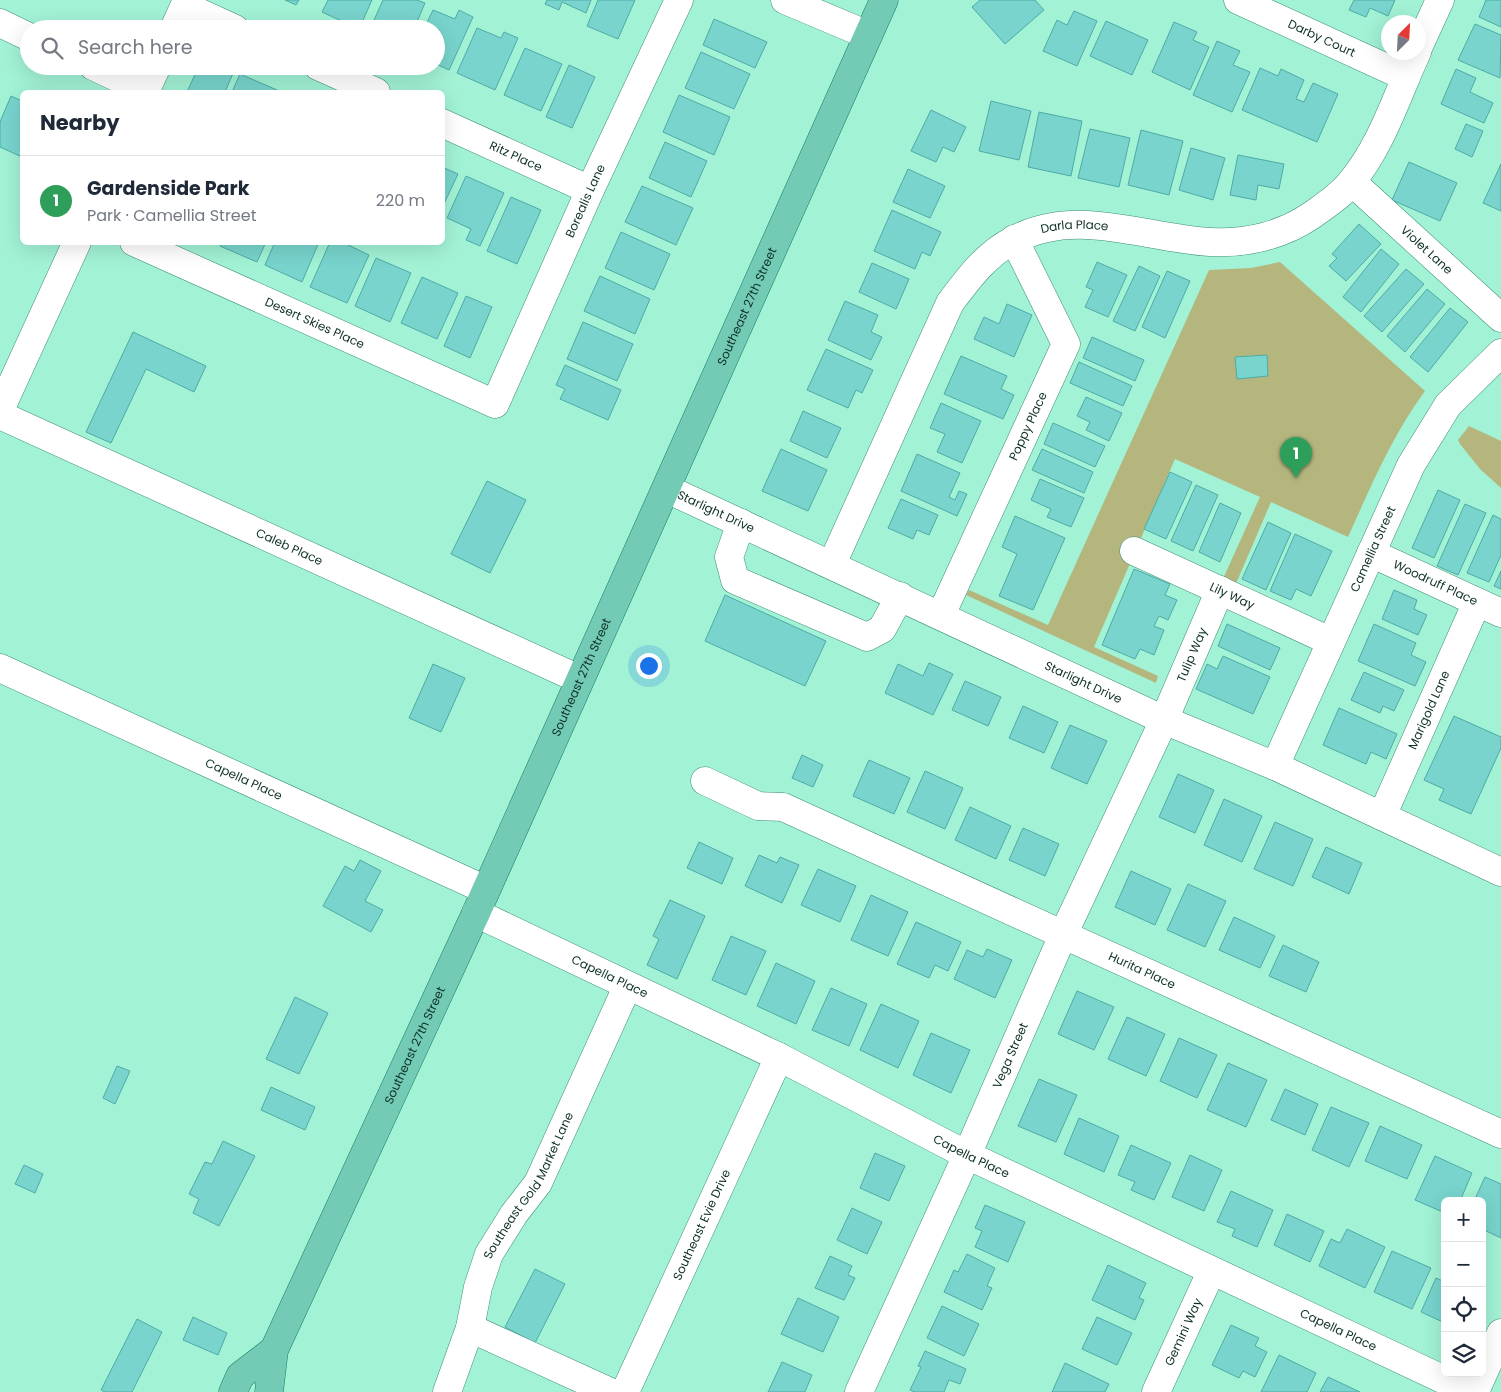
<!DOCTYPE html>
<html lang="en">
<head>
<meta charset="utf-8">
<style>
  body { margin:0; font-family:Poppins,sans-serif; background:#f6f6f7; color:#1f2937 }
  .controls { position:absolute; right:15px; bottom:15px; display:grid; overflow:hidden; border-radius:8px; box-shadow:0 5px 20px #0002 }
  .controls button { width:45px; height:45px; display:grid; place-items:center; padding:0; border:0; border-bottom:1px solid #e0e1e3; background:#fff; color:#1f2937; font:25px sans-serif }
  .compass { position:absolute; left:1381px; top:15px; width:45px; height:45px; border-radius:50%; background:#fff; box-shadow:0 5px 20px #0002; rotate:24deg }
  .you { position:absolute; left:648px; top:665px; width:18px; height:18px; margin:-12px; border:4px solid #fff; border-radius:50%; background:#1a73e8; box-shadow:0 0 0 8px #1a73e833 }
  .badge { display:grid; place-items:center; width:32px; height:32px; border-radius:50%; background:#0b8043; color:#fff; font-size:16px; font-weight:700 }
  .pin { position:absolute; translate:-50% -41px; filter:drop-shadow(0 1px 2px #0008) }
  .pin::after { content:''; position:absolute; top:26px; width:18px; height:15px; background:inherit; clip-path:polygon(0 0,100% 0,50% 100%) }
  .list { margin:0; padding:0; list-style:none }
  h2 { display:flex; justify-content:space-between; align-items:center; height:65px; margin:0; padding:0 20px; font-size:21px }
  h2 small { font-size:16px; font-weight:400; color:#747a83 }
  .list li { display:grid; grid-template-columns:32px 1fr auto; gap:15px; align-items:center; box-sizing:border-box; height:90px; padding:0 20px; border-top:1px solid #e0e1e3 }
  .list b { display:block; font-size:19px; white-space:nowrap }
  .list p { margin:0; font-size:16px; white-space:nowrap; color:#747a83 }
  .list em { font-size:16px; font-style:normal; color:#747a83 }
  .icon { flex:none; width:28px; height:28px; fill:none; stroke:currentColor; stroke-width:2; stroke-linecap:round; stroke-linejoin:round }
  .map { position:relative; flex:none; width:1501px; height:1392px; overflow:hidden }
  .search { position:absolute; background:#fff; box-shadow:0 5px 20px #0002; left:20px; top:20px; width:425px; height:55px; display:flex; align-items:center; gap:12px; box-sizing:border-box; padding:0 18px; border-radius:28px; color:#747a83; font-size:19px }
  .panel { position:absolute; background:#fff; box-shadow:0 5px 20px #0002; left:20px; top:90px; width:425px; height:155px; border-radius:8px }
  .map>svg:first-child { display:block }
  .green { fill:#b5b67e }
  .building { fill:#78d4cd; stroke:#4eaba5 }
  .lines { fill:none; stroke-linecap:round; stroke-linejoin:round }
  .minor-casing { stroke:#3f8f75; stroke-width:29 }
  .major-casing { stroke:#137f62; stroke-width:29 }
  .minor { stroke:#fff; stroke-width:28 }
  .major { stroke:#73cbb5; stroke-width:28 }
  .labels { text-anchor:middle; stroke-width:4.5; stroke-linejoin:round; paint-order:stroke }
  .street-label { font-size:12px; fill:#0e3026; stroke:#fff }
</style>
</head>
<body>
<div class="map">
<svg width="1501" height="1392" viewBox="0 0 1501 1392">
  <rect width="100%" height="100%" fill="#a2f2d5"/>
  <!-- green -->
  <path class="green" d="M1280,262l145,129c-33,45 -54,95 -77,146l-77,-35 -36,84 -13,-5 38,-84 -85,-38 -81,188 64,29 -2,7 -190,-88 3,-5 79,35 161,-355 42,-2z
    M1469,426l32,15v47l-21,-19 -20,-25 -2,-4z"/>
  <!-- building -->
  <path class="building" d="M285,0h14l-3,5z
    M328,0h44l-13,29 -37,-17z
    M383,0h34l8,3 -11,26h-44z
    M547,0h44l-5,13 -24,-11 -3,8 -14,-6z
    M598,0h37l-17,39 -31,-13z
    M980,0h55l9,10 -39,34 -33,-37z
    M1354,0h41l-7,16 -18,-8 -4,9 -17,-7z
    M1486,0h15v27l-22,-10z
    M433,10l22,9 4,-9 14,7 -24,53 -13,-6v-35h-12z
    M1074,11l23,10 -20,45 -34,-15 14,-31 10,5z
    M714,19l53,23 -12,26 -52,-23z
    M1106,21l42,19 -16,35 -42,-19z
    M1174,22l23,10 -4,8 16,7 -19,43 -38,-18z
    M1475,24l26,11 -1,43 -42,-18z
    M477,28l24,10 3,-6 14,6 -23,52 -38,-17z
    M1217,41l23,10 -7,14 17,7 -18,40 -39,-17z
    M525,48l37,16 -21,47 -37,-16z
    M701,52l49,22 -16,35 -49,-21z
    M569,65l26,12 -23,51 -26,-11z
    M199,66h24l11,5 -9,21h-38z
    M1260,68l18,8 3,-7 23,11 -8,19 8,3 9,-19 25,11 -21,48 -75,-32z
    M1456,69l20,9 -6,14 23,11 -9,20 -43,-19z
    M240,74l37,16 -1,2h-44z
    M679,95l51,22 -16,38 -51,-23z
    M11,96l11,5v56l-22,-10v-25z
    M991,101l40,10 -12,49 -40,-9z
    M931,110l35,17 -12,25 -11,-5 -7,15 -25,-11z
    M1039,112l43,9 -11,55 -43,-9z
    M1466,124l17,7 -11,26 -17,-8z
    M1090,129l40,9 -11,49 -41,-9z
    M1141,130l42,11 -14,54 -41,-10z
    M665,142l42,19 -16,36 -42,-19z
    M1191,148l34,10 -12,42 -34,-10z
    M1238,155l46,9 -5,25 -21,-4 -2,15 -26,-5z
    M1409,162l48,21 -17,38 -48,-21z
    M1501,164v47l-18,-8z
    M442,167l16,7 -16,34z
    M908,169l37,17 -15,32 -37,-16z
    M466,176l38,17 -24,53 -14,-6 5,-11 -24,-11z
    M642,186l51,22 -17,37 -51,-23z
    M511,197l30,13 -24,54 -30,-13z
    M892,210l49,22 -11,24 -8,-4 -7,17 -41,-18z
    M1359,224l22,20 -35,37 -17,-15 8,-8 -5,-4z
    M621,232l49,22 -16,36 -49,-22z
    M222,242h44l-9,20 -37,-16z
    M275,242h44l-17,40 -37,-17z
    M330,242h12l27,13 -22,48 -37,-16z
    M1381,249l18,15 -38,48 -18,-15z
    M376,258l35,15 -21,49 -35,-16z
    M1097,262l30,13 -19,42 -23,-10 8,-17 -7,-3z
    M872,263l37,16 -13,30 -37,-17z
    M1139,266l21,10 -25,55 -22,-10z
    M1406,269l18,15 -42,48 -18,-16z
    M1167,271l23,10 -25,57 -23,-11z
    M600,276l50,23 -15,35 -51,-23z
    M422,277l36,16 -21,46 -36,-16z
    M1427,289l18,15 -40,48 -18,-16z
    M466,296l26,11 -22,51 -26,-12z
    M845,301l33,14 -7,17 11,5 -11,23 -43,-20z
    M1007,304l25,11 -18,42 -40,-18 10,-22 15,7z
    M1450,308l18,14 -40,50 -18,-15z
    M583,322l50,22 -16,37 -50,-22z
    M133,332l73,34 -12,26 -48,-23 -35,74 -25,-11z
    M1092,337l52,23 -9,21 -52,-23z
    M826,349l47,21 -11,23 -6,-3 -8,18 -41,-18z
    M1267,355l1,21 -31,3 -2,-22z
    M961,356l46,20 -6,13 13,6 -11,24 -59,-25z
    M1079,362l53,24 -9,20 -53,-23z
    M565,365l56,25 -13,30 -48,-21 5,-10 -9,-4z
    M1086,397l36,16 -13,28 -23,-11 4,-8 -13,-6z
    M941,403l40,18 -19,42 -25,-11 8,-18 -15,-6z
    M803,411l38,17 -14,30 -37,-17z
    M1053,423l52,23 -10,21 -51,-23z
    M781,449l46,21 -19,41 -46,-20z
    M1042,449l51,23 -9,21 -52,-23z
    M917,454l43,19 -11,24 6,3 4,-9 8,3 -10,22 -56,-25z
    M1170,472l22,10 -26,57 -22,-10z
    M1040,479l44,19 -13,29 -24,-10 4,-8 -20,-9z
    M487,481l39,19 -36,73 -39,-19z
    M1196,485l22,10 -25,56 -22,-10z
    M1438,490l22,10 -26,58 -22,-10z
    M901,499l37,16 -9,20 -12,-5 -4,9 -25,-11z
    M1220,503l21,10 -21,49 -21,-10z
    M1465,504l21,9 -28,62 -21,-9z
    M1493,515l8,4v36l-12,27 -22,-9z
    M1015,516l50,22 -32,72 -34,-14 18,-42 -15,-7z
    M1268,522l23,11 -25,57 -24,-11z
    M1295,534l37,17 -21,45 -15,-7 -5,11 -21,-9z
    M1134,569l36,15 -5,11 12,5 -9,20 -9,-4 -5,10 10,4 -10,25 -14,-6 -5,10 -33,-14z
    M1501,571v18l-7,-3z
    M1394,590l23,10 -3,9 13,6 -9,20 -36,-16z
    M725,595l101,46 -21,45 -100,-45z
    M1227,624l53,24 -10,22 -52,-24z
    M1374,624l42,19 -5,12 15,7 -11,24 -57,-25z
    M1223,656l47,21 -17,37 -57,-25 11,-25 10,5z
    M929,663l24,11 -20,41 -48,-22 13,-29 25,12z
    M433,664l32,14 -24,54 -32,-14z
    M1364,672l40,18 -10,21 -11,-5 -3,7 -29,-13z
    M965,681l36,16 -13,29 -36,-16z
    M1023,706l35,16 -14,31 -35,-15z
    M1339,708l58,26 -11,25 -15,-7 -5,12 -43,-19z
    M1454,716l47,21v11l-30,66 -32,-14 5,-11 -20,-9z
    M1070,725l37,16 -20,43 -36,-16z
    M802,755l21,10 -10,22 -21,-9z
    M869,760l41,18 -16,36 -41,-18z
    M925,771l38,17 -18,41 -38,-17z
    M1178,774l36,16 -19,43 -36,-16z
    M1224,799l38,17 -20,46 -38,-17z
    M970,807l41,19 -15,33 -41,-19z
    M1275,822l38,17 -20,47 -39,-17z
    M1023,828l36,16 -14,32 -36,-16z
    M699,842l34,16 -11,26 -35,-16z
    M1326,847l36,16 -13,31 -37,-17z
    M759,855l18,8 3,-6 19,8 -17,38 -37,-17z
    M360,860l21,11 -16,30 18,9 -12,22 -48,-26 22,-40 9,5z
    M818,869l38,17 -16,36 -39,-17z
    M1131,871l40,18 -16,36 -40,-18z
    M1188,884l38,17 -21,46 -38,-17z
    M871,895l37,17 -20,44 -37,-16z
    M670,900l35,16 -28,63 -30,-14 12,-26 -6,-3z
    M1234,917l41,19 -15,32 -41,-18z
    M916,922l45,20 -13,29 -13,-6 -6,13 -32,-14z
    M731,936l35,15 -20,44 -34,-15z
    M1283,945l36,17 -13,30 -37,-16z
    M987,949l25,11 -17,38 -41,-19 13,-29 16,7z
    M776,963l39,18 -19,43 -39,-18z
    M831,988l36,16 -18,42 -37,-16z
    M1077,991l37,16 -20,43 -36,-16z
    M295,997l33,16 -29,61 -33,-15z
    M881,1004l38,17 -21,47 -38,-18z
    M1127,1017l38,17 -19,42 -38,-17z
    M931,1033l39,17 -19,43 -38,-18z
    M1179,1038l38,17 -20,43 -37,-17z
    M1228,1063l39,17 -21,47 -39,-17z
    M117,1066l13,5 -15,33 -12,-6z
    M1039,1079l38,16 -21,47 -38,-16z
    M271,1087l44,20 -10,23 -44,-20z
    M1285,1089l33,15 -13,31 -34,-15z
    M1331,1107l38,16 -20,44 -37,-17z
    M1079,1118l40,18 -15,36 -40,-18z
    M1380,1126l42,19 -15,34 -42,-18z
    M223,1141l32,15 -36,70 -26,-13 6,-14 -10,-5 16,-32 7,2z
    M1131,1145l40,18 -17,37 -23,-10 4,-8 -17,-7z
    M875,1153l30,13 -16,35 -29,-13z
    M1190,1155l32,15 -18,41 -32,-14z
    M1435,1156l37,17 -12,28h-15v12l-30,-13z
    M24,1165l19,9 -8,19 -20,-9z
    M1485,1177l16,7v54l-19,-9v-28h-8z
    M1231,1191l42,19 -16,37 -25,-11 3,-7 -18,-7z
    M985,1205l40,17 -17,40 -33,-15 7,-16 -7,-3z
    M852,1208l30,14 -15,32 -30,-14z
    M1287,1214l37,17 -14,31 -36,-17z
    M1347,1229l38,18 -20,41 -46,-22 12,-27 9,4z
    M1392,1251l39,17 -19,41 -38,-17z
    M967,1254l28,14 -8,18 5,2 -10,22 -38,-18 10,-22 4,2z
    M830,1256l22,10 -4,9 7,3 -11,22 -29,-12z
    M1108,1265l38,18 -7,15 5,2 -9,20 -43,-20z
    M535,1269l30,15 -30,59 -30,-16z
    M1436,1278l9,4v41l-24,-11z
    M798,1298l41,19 -16,35 -42,-18z
    M942,1306l37,18 -15,32 -37,-18z
    M193,1317l34,16 -9,22 -35,-15z
    M1097,1317l35,16 -15,32 -35,-16z
    M137,1319l25,13 -30,60h-27l-4,-2z
    M1231,1325l28,13 -4,8 12,6 -12,25 -12,-6 -4,7 -27,-13z
    M925,1351l41,18 -6,15 -11,-4 -5,12h-29l-5,-2 11,-23 -3,-1z
    M1279,1355l37,18 -9,19h-46z
    M782,1362l30,13 -7,17h-37z
    M1065,1363l44,21 -4,8h-53z
    M1328,1377l32,15h-40z"/>
  <g class="lines">
    <!-- minor casing -->
    <g class="minor-casing">
      <g id="minor">
        <path d="M785,0l83,35"/>
        <path id="s1" d="M1238,0l168,77"/>
        <path d="M185,6l50,23"/>
        <path d="M0,23l29,14"/>
        <path d="M174,29l13,-29"/>
        <path d="M1418,48l22,-48"/>
        <path d="M93,66l53,25"/>
        <path d="M318,66l58,26"/>
        <path d="M145,92l12,-26"/>
        <path id="s2" d="M442,123l148,67"/>
        <path id="s3" d="M1352,182l149,136"/>
        <path id="s4" d="M134,242l361,162 95,-214 89,-190"/>
        <path d="M0,410l77,-168"/>
        <path id="s5" d="M0,415l579,264"/>
        <path id="s6" d="M667,489l497,231 111,46 226,106"/>
        <path d="M741,523l-12,34 6,23 132,57 15,-8 18,-33"/>
        <path id="s7" d="M1134,551l196,90"/>
        <path id="s8" d="M1371,553l130,60"/>
        <path id="s9" d="M832,564l118,-261c18,-24 36,-49 64,-63 63,-34 132,-1 197,2 36,2 72,-7 101,-27 14,-10 30,-20 40,-34 30,-36 45,-86 65,-129"/>
        <path id="s10" d="M941,615l125,-271 -52,-105"/>
        <path id="s11" d="M0,668l486,222"/>
        <path id="s12" d="M1275,766l136,-301 37,-60 53,-52"/>
        <path id="s13" d="M705,781l53,25 25,1 718,327"/>
        <path id="s14" d="M1382,816l95,-214"/>
        <path id="s15" d="M476,913l303,144 188,98 503,237"/>
        <path d="M470,1328l140,64"/>
        <path id="s16" d="M447,1392l23,-64 8,-41 11,-33 25,-40 24,-31 89,-196"/>
        <path id="s17" d="M625,1392l154,-335"/>
        <path id="s18" d="M859,1392l108,-237 96,-220 101,-215 56,-130"/>
        <path id="s19" d="M1156,1392l55,-120"/>
        <path d="M1475,1392l26,-59"/>
      </g>
    </g>
    <!-- major casing -->
    <g class="major-casing">
      <g id="major">
        <path d="M233,1392l7,-16 34,-26"/>
        <path id="s20" d="M269,1392l5,-42 202,-437 408,-913"/>
      </g>
    </g>
    <!-- minor -->
    <use href="#minor" class="minor"/>
    <!-- major -->
    <use href="#major" class="major"/>
  </g>
  <g class="labels">
    <!-- street labels -->
    <g class="street-label">
      <text dy="4" stroke="none"><textPath href="#s1" startOffset="92">Darby Court</textPath></text>
      <text dy="4" stroke="none"><textPath href="#s2" startOffset="81">Ritz Place</textPath></text>
      <text dy="4" stroke="none"><textPath href="#s4" startOffset="618">Borealis Lane</textPath></text>
      <text dy="4" stroke="none"><textPath href="#s9" startOffset="440">Darla Place</textPath></text>
      <text dy="4" stroke="none"><textPath href="#s3" startOffset="101">Violet Lane</textPath></text>
      <text dy="4" stroke="none"><textPath href="#s20" startOffset="1188">Southeast 27th Street</textPath></text>
      <text dy="4" stroke="none"><textPath href="#s4" startOffset="198">Desert Skies Place</textPath></text>
      <text dy="4" stroke="none"><textPath href="#s10" startOffset="208">Poppy Place</textPath></text>
      <text dy="4" stroke="none"><textPath href="#s6" startOffset="54">Starlight Drive</textPath></text>
      <text dy="4" stroke="none"><textPath href="#s5" startOffset="318">Caleb Place</textPath></text>
      <text dy="4" stroke="none"><textPath href="#s12" startOffset="238">Camellia Street</textPath></text>
      <text dy="4" stroke="none"><textPath href="#s8" startOffset="71">Woodruff Place</textPath></text>
      <text dy="4" stroke="none"><textPath href="#s7" startOffset="108">Lily Way</textPath></text>
      <text dy="4" stroke="none"><textPath href="#s18" startOffset="809">Tulip Way</textPath></text>
      <text dy="4" stroke="none"><textPath href="#s20" startOffset="782">Southeast 27th Street</textPath></text>
      <text dy="4" stroke="none"><textPath href="#s6" startOffset="459">Starlight Drive</textPath></text>
      <text dy="4" stroke="none"><textPath href="#s14" startOffset="116">Marigold Lane</textPath></text>
      <text dy="4" stroke="none"><textPath href="#s11" startOffset="268">Capella Place</textPath></text>
      <text dy="4" stroke="none"><textPath href="#s13" startOffset="478">Hurita Place</textPath></text>
      <text dy="4" stroke="none"><textPath href="#s15" startOffset="148">Capella Place</textPath></text>
      <text dy="4" stroke="none"><textPath href="#s20" startOffset="378">Southeast 27th Street</textPath></text>
      <text dy="4" stroke="none"><textPath href="#s18" startOffset="369">Vega Street</textPath></text>
      <text dy="4" stroke="none"><textPath href="#s15" startOffset="552">Capella Place</textPath></text>
      <text dy="4" stroke="none"><textPath href="#s16" startOffset="224">Southeast Gold Market Lane</textPath></text>
      <text dy="4" stroke="none"><textPath href="#s17" startOffset="184">Southeast Evie Drive</textPath></text>
      <text dy="4" stroke="none"><textPath href="#s15" startOffset="958">Capella Place</textPath></text>
      <text dy="4" stroke="none"><textPath href="#s19" startOffset="66">Gemini Way</textPath></text>
    </g>
  </g>
</svg>
<div class="controls">
<button>+</button>
<button>−</button>
<button><svg class="icon" aria-label="locate" viewBox="0 0 24 24"><circle cx="12" cy="12" r="6"/><path d="M12 2v4M12 18v4M2 12h4M18 12h4"/></svg></button>
<button><svg class="icon" aria-label="layers" viewBox="0 0 24 24"><path d="M12 4l9 5-9 5-9-5zM3 14l9 5 9-5"/></svg></button>
</div>
<svg class="compass" viewBox="-18 -18 36 36"><path d="M0-13l5 13h-10z" fill="#e53935"/><path d="M0 13l5-13h-10z" fill="#747a83"/></svg>
<div class="you"></div>
<div class="pin badge" style="left:1296px;top:478px;background:#2e9e5b">1</div>
<div class="search"><svg class="icon" aria-label="search" viewBox="0 0 24 24"><circle cx="10" cy="10" r="6"/><path d="M15 15l6 6"/></svg>Search here</div>
<section class="panel">
<h2>Nearby<small></small></h2>
<ul class="list">
<li><span class="badge" style="background:#2e9e5b">1</span><div><b>Gardenside Park</b><p>Park · Camellia Street</p></div><em>220 m</em></li>
</ul>
</section>
</div>
</body>
</html>
